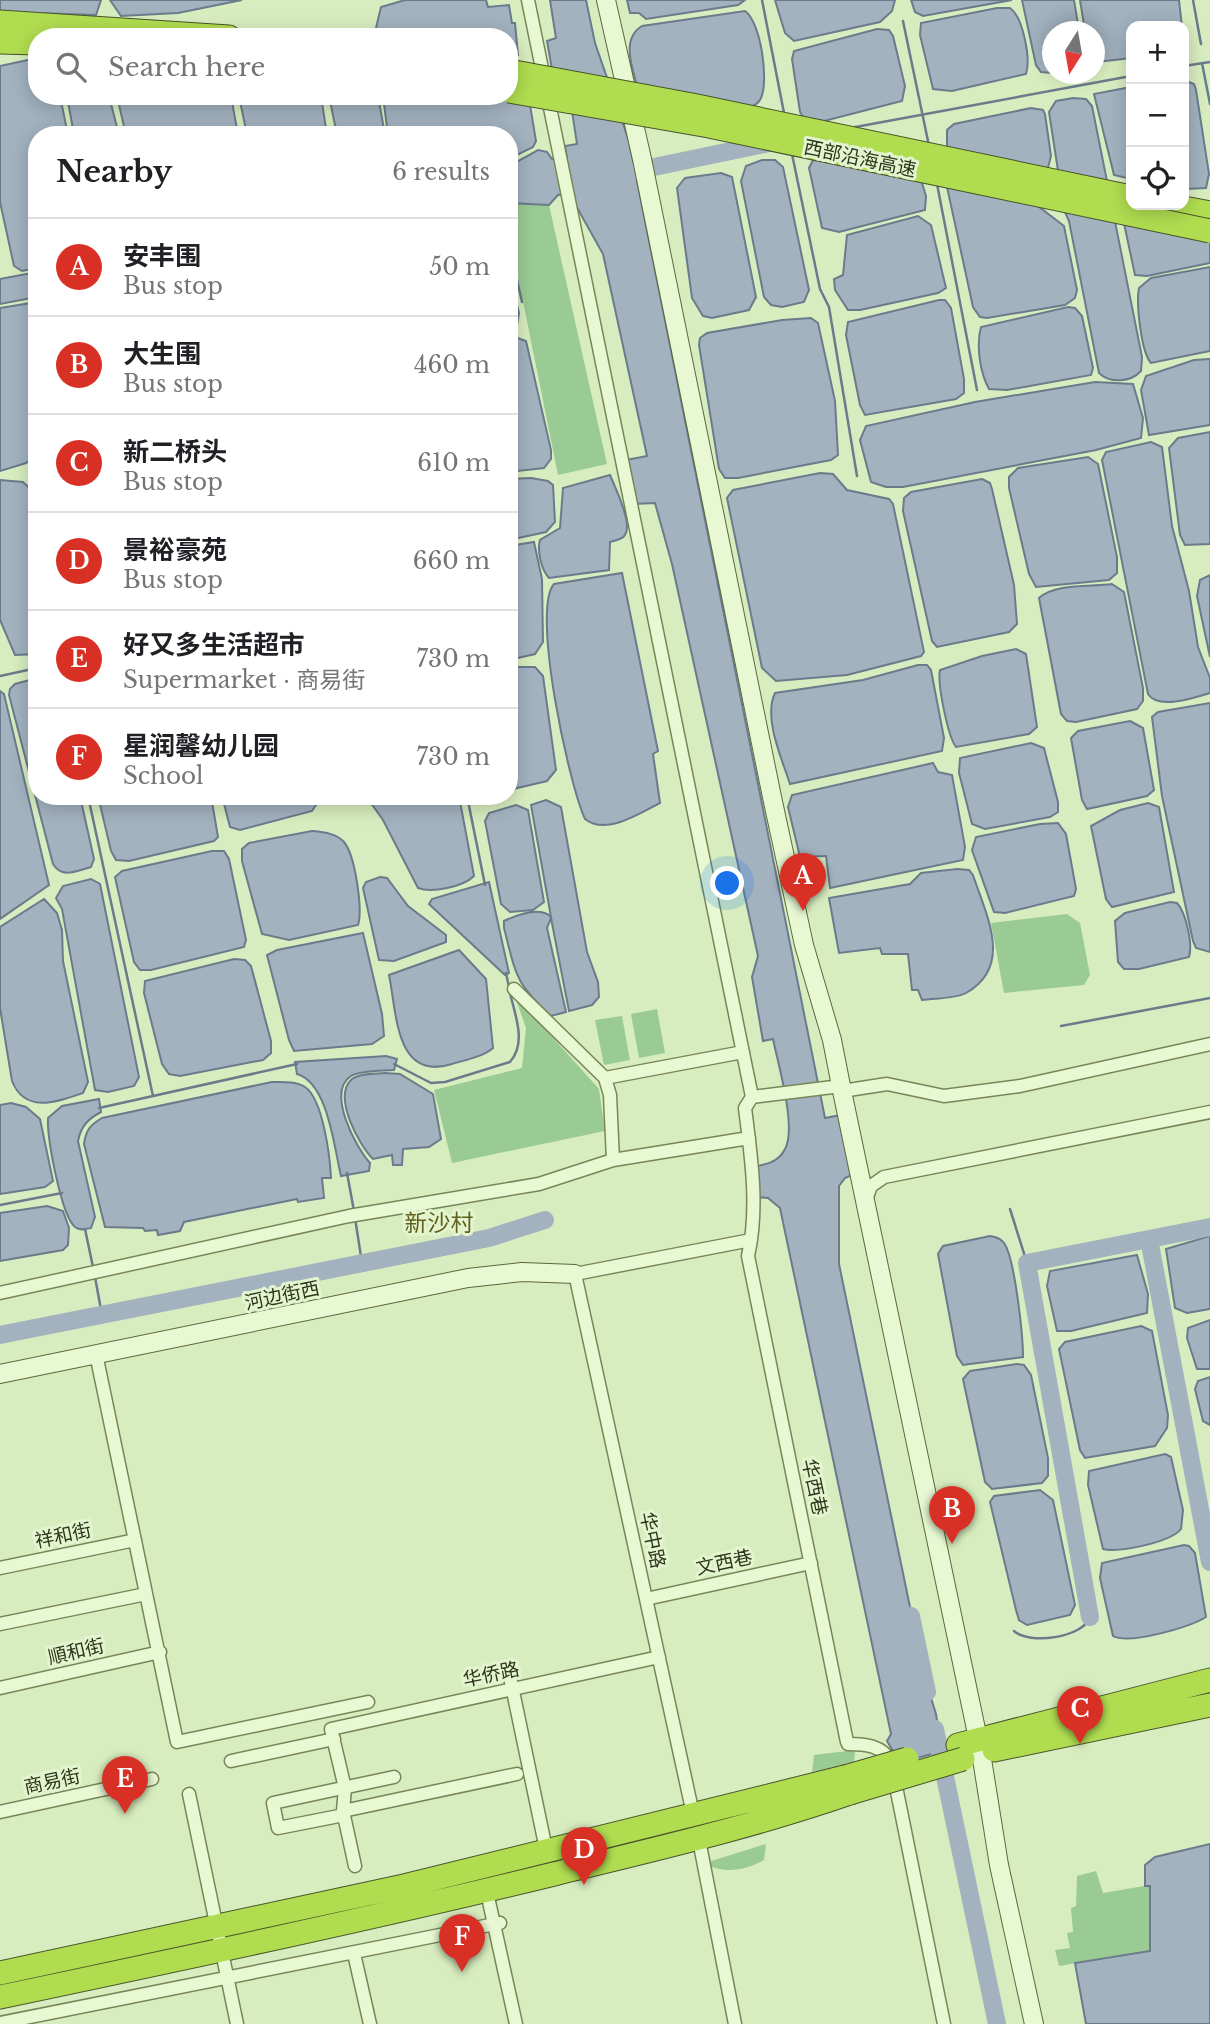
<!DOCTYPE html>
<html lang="en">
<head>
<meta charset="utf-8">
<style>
  body { margin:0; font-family:"Libre Baskerville","Noto Sans SC",serif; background:#f6f6f6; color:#202124 }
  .controls { position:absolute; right:21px; top:21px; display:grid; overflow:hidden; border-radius:14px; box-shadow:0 4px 18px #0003 }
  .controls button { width:63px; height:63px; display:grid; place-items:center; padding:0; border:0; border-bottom:2px solid #e0e0e0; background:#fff; color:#202124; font:35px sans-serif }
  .compass { position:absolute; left:1042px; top:21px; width:63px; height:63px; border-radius:50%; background:#fff; box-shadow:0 4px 18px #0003; rotate:191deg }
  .you { position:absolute; left:728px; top:884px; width:24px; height:24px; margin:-18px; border:5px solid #fff; border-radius:50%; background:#1a73e8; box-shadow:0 0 0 10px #1a73e833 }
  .badge { display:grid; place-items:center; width:46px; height:46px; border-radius:50%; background:#d93025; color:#fff; font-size:23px; font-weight:700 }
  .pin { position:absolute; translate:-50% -58px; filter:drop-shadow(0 2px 4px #0008) }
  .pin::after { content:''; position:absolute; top:37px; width:24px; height:21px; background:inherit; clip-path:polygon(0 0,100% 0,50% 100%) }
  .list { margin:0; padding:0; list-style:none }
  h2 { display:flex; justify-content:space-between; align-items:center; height:91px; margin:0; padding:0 28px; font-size:30px }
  h2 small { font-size:23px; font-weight:400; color:#757577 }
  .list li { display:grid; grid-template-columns:46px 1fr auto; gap:21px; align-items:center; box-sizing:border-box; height:98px; padding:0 28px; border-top:2px solid #e0e0e0 }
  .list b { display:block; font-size:26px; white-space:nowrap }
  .list p { margin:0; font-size:23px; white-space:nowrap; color:#757577 }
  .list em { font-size:23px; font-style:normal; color:#757577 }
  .icon { flex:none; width:38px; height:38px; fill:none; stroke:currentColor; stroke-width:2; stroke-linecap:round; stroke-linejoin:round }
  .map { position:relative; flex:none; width:1210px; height:2024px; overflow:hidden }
  .search { position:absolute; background:#fff; box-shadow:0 4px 18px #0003; left:28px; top:28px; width:490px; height:77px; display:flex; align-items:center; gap:18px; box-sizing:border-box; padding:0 24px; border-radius:28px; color:#757577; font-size:26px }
  .panel { position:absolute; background:#fff; box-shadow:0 4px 18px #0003; left:28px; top:126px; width:490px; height:679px; border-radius:28px }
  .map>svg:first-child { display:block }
  .green { fill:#9bcb94 }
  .water { fill:#a2b2bf; stroke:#6a7b8c; stroke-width:2 }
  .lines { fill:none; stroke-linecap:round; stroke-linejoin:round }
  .stream { stroke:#6a7b8c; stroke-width:2.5 }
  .river { stroke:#a2b2bf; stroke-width:18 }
  .street-casing { stroke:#788558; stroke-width:15 }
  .secondary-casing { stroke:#5c673b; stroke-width:20 }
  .highway-casing { stroke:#4a532c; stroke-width:25 }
  .street { stroke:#e7f8d2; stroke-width:12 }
  .secondary { stroke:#e7f8d2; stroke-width:18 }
  .highway { stroke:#b0dd50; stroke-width:23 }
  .highway-bridge-casing { stroke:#4a532c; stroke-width:25; stroke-linecap:butt }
  .highway-bridge { stroke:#b0dd50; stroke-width:23 }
  .labels { text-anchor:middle; stroke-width:6; stroke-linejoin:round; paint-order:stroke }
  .street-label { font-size:19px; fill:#2f351c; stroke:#e3f5cf }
  .quarter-label { font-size:23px; fill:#615f1c; stroke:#e3f5cf }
</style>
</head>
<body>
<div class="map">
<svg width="1210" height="2024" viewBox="0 0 1210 2024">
  <rect width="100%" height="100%" fill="#d8edbf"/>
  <!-- green -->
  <path class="green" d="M509,203l40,2 58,259 -49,11 -49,-243z
    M1067,914l13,9 10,52 -6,10 -80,8 -13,-70z
    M514,994l85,95 6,42 -153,32 -18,-73 88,-22 4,-40z
    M657,1009l8,44 -26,5 -8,-44z
    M622,1016l8,44 -26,5 -9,-45z
    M855,1750l-1,15 -42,7 2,-17z
    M766,1844l-2,16c-17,10 -42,15 -59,3z
    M1096,1871l7,22 47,-8 1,66 -92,15 -4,-16 15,-2 -3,-15 6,-1 -2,-24 5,-2 1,-30z"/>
  <!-- water -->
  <path class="water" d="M0,0h101l-5,15 -96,-3z
    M110,0h132l-64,13 -57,3z
    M405,0h81l2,7 21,-2 3,18h3l3,32h-9v-18h-129l-4,-9 5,-21z
    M550,0h36l9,43 34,98 196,977 21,-4 12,58 -13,6 -6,8v78l77,372 -2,7 22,71 6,37 -42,12 -13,-22 4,-7 -111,-526 -12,-10 -13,-1 -3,-30c13,-2 27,-5 33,-18 12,-21 -7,-85 -12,-110l-10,2 -11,-64 6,-21 -86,-392 -17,-61 -21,1 -8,-44 21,-4 -44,-202 -28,-50 -2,-11 -15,2 -9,10 -40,-2v-37l29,-16 9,2 5,7 15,-1 -2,-12 12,-2 -6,-40h-13l-11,-63 9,-3z
    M627,0h118l-7,5 -92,14 -7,-6h-9z
    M775,0h120l-3,11 -12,11 -86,19 -9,-8z
    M911,0h101l-89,16 -8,-4z
    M1022,0h52l5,31 -27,1v41l-11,-1 -5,-7z
    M1080,0h99l5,45v-19h-53v32l-34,4 -3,-30 -9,-1z
    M997,8h13c13,9 21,51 16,66l-74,17 -19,-2 -13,-54 1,-12z
    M745,11c16,11 24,70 16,87 -2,6 -8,8 -13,10l-110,-19c-5,-19 -18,-50 4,-63z
    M877,29l12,1 4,6 12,50 -3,15 -78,20 -20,-3 -4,-6 -8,-53 2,-8z
    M37,58v38h23l8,39h-31v133l-15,3 -8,-5 -14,-64v-136z
    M1184,80l10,4 2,6 13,84 -3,14 -22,1z
    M1131,87v92l-17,-4 -20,-81z
    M67,96h42l10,39h-45z
    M117,96h114l7,39h-112z
    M239,96h82l6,39h-80z
    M329,96h49l7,39h-48z
    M383,96h125l21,3 7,42 -3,6 -24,12v-24h-121z
    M1073,98l13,1 6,7 50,251 -1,14c-10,11 -31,13 -42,2l-30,-152 -5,-11 -15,-98 7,-11z
    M1031,108l12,2 2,4 6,42 -13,50 26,20 13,64 -2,8 -10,7 -78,13 -7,-1 -7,-10 -26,-120v-57l7,-6z
    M913,153l13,43 -1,14 -86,22 -17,-4 -13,-60 5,-10z
    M762,160h13l8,7 26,123 -5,12 -22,5 -11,-2 -7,-8 -23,-116 5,-15z
    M721,173l11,4 24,120 -7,13 -37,8 -9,-2 -11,-18 -15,-110 8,-10z
    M1119,200c12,5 21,3 34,5 21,3 41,13 57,26v32l-63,13 -12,-1z
    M918,216l13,9 15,63 -8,5 -78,17h-12l-13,-20 -1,-11 9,-4 4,-40z
    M1210,267v84l-59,12c-10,-11 -15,-60 -12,-75l12,-10z
    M509,271l10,42 -2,12 -8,4z
    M37,272v25l-37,7v-25z
    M939,300h6l6,8 13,71v14l-8,6 -91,16 -5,-10 -14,-70 2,-13z
    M37,302v152l-11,9 -26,8v-163z
    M1068,307l7,1 7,8 11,52 -2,7 -84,15 -18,-1c-9,-16 -13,-44 -8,-62z
    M811,318l7,5 17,78 3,54 -7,5 -93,18h-13l-6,-9 -20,-124 1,-7 7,-5 75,-13z
    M509,335l17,6 25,109v9l-7,9 -35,4z
    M1210,359v66l-61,10 -8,-45 5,-14 48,-16z
    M1095,382l38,2 10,34 -2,20 -45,12 -193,37h-17l-15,-5 -11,-42 6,-14 109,-24z
    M1210,432v112l-25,1 -5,-10 -11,-87 9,-10z
    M1151,442l11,5 10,79 17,65 9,56 12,31v15c-16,5 -52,17 -62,1l-46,-234 4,-8z
    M1088,457l10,7 19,93v16l-8,7 -73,7 -7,-13 -20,-86v-11l9,-9z
    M820,473l13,1 14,16 42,9 4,5 31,148 -3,4 -74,19 -71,6 -14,-13 -35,-170 6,-8z
    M610,475c5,12 23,49 15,60 -2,4 -11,6 -15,7l-1,28 -60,8c-8,-9 -12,-27 -9,-38l20,-12 3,-40z
    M531,478l17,3 5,4 2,37 -9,10 -37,8v-61z
    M982,479l8,4 2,6 22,96 3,39 -8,8 -72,15 -5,-6 -29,-130 1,-13 7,-6z
    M0,480l23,2 14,13v159l-22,1 -15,-35z
    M534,542l8,37 1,63 -8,12 -26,6v-114z
    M622,573l36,178 -5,3 7,49c-20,10 -54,33 -75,16 -16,-34 -54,-209 -31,-235z
    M1210,575v82l-13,-61 3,-16z
    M1112,584l12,8 19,96v13l-6,8 -61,13 -9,-1 -6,-7 -22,-116c16,-15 52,-11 73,-14z
    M1016,649l10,5 11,73 -8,7 -73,13c-8,-10 -19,-64 -16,-77l42,-14z
    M918,665h9l4,5 13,68 -2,13 -152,33c-8,-25 -27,-66 -15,-91l88,-13z
    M509,667h26l8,9 13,94 -9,11 -38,9z
    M37,678v118h43l14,63 -3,8c-15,4 -29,12 -38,-3l-44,-169 1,-6 5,-5z
    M0,691l4,3 45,191 -49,34z
    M1210,703v249l-14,-4 -3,-7 -31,-145 -10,-79 6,-5z
    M1130,721l13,7 11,62 -7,6 -60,13 -5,-9 -11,-62 7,-7z
    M1031,743l13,5 14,54v10l-8,5 -65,12 -13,-5 -13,-51 1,-15z
    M933,763l5,9 14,3 13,72 -2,13 -133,28 -4,-32 -26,1 -12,-50 4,-12z
    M98,796h113l7,41 -4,4 -85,20 -13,-1 -5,-9z
    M222,796h90l4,9 -4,6 -72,19 -10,-3z
    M366,796h93l15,80c-11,11 -42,17 -56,12l-35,-68z
    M546,800l15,7 26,145 11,30 1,15 -7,8 -23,6 -18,-93 -4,10 19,84 -15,4c-36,-33 -35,-41 -47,-88v-7c13,-6 36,-15 47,-4l-20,-112z
    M1148,803l11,4 15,85 -62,15 -6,-8 -15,-73 29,-16z
    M516,805l12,5 16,92 -11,8 -23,2 -9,-8 -16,-83 4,-8z
    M1058,823l8,11 10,55 -2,7 -69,17 -11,-1 -22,-62 4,-13 64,-13z
    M312,831c11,1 24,2 32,11 11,13 19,67 14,83l-69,15 -27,-6 -20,-73v-12l7,-6z
    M212,851h12l5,8 17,81 -2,7 -93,23h-11l-6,-8 -19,-85 7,-6z
    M957,869l12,1 4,5c13,40 41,91 -7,118 -11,6 -31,5 -44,7l-4,-10h-6l-4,-36h-26l-2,-6 -41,5 -10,-55 81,-14 11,-11z
    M380,877l7,1 21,28 38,29v7l-52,19 -15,-1 -16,-72 3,-6z
    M91,879l9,5 39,193 -5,9 -26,6 -13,-2 -33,-181 -6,-11 7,-12z
    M489,882l20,91 -4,2 -76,-71 3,-5z
    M44,899l13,14 5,17 1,31 25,121 -5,11c-26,9 -58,21 -71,-12l-12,-73v-81z
    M1170,902l7,1c9,10 16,41 12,54l-50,12h-15l-6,-7 -3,-41 10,-8z
    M363,933l19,81 2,22 -12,8 -78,7 -5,-11 -22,-85 10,-5z
    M459,950l27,29 7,69c-10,9 -28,12 -41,16 -57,18 -55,-51 -63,-89z
    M234,959l11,1 6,6 20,75v12l-8,7 -83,16 -11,-2 -7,-10 -18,-71 1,-12z
    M386,1056l11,3 -3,11c-12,1 -33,0 -43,6 -25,16 5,72 19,87l-1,8 -28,5c-7,-29 -13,-93 -44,-102l-2,-12z
    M385,1073l15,1 33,20 8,45 -12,8 -26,2 -1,16h-9l-1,-10 -19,4c-14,-14 -41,-63 -21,-80 8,-6 23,-5 33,-6z
    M272,1082c11,0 24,-1 33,5 18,12 25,70 26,91h-9l2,20 -26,4 -1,-3 -113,23 -4,9 -22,4 -1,-5 -12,1 -2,-3 -38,-1 -21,-83c2,-14 6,-19 18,-26z
    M99,1099l2,13c-13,7 -20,14 -23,29l17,76 -4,11c-5,1 -11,3 -16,-1 -14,-12 -28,-89 -27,-109l14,-12z
    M11,1103l15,4 14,12 13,62 -8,6 -45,7v-89z
    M47,1206l16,5 6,17 -1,17 -5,5 -63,11v-48z
    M990,1236c6,1 10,2 14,7 11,15 19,94 19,114l-60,8 -6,-9 -19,-102 5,-8z
    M1210,1236v73l-23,4 -12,-5 -9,-59z
    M1137,1255l11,39 -1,19 -76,18h-14l-10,-45 3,-15z
    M1210,1320v49h-13l-10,-31 1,-10z
    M1141,1326l11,5 16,84 -1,13 -12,18 -70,12 -5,-8 -21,-101 6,-7z
    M1017,1364l7,1 7,10 17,83v18l-6,7 -50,6 -7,-7 -22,-103 7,-8z
    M1210,1377v48l-7,-4 -8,-32 3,-8z
    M1165,1454l6,3 12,53 -2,19c-10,13 -62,24 -78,20l-15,-64 1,-14z
    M1040,1490l13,10 22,105 -5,10 -43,10 -8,-5 -3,-10 -26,-108 4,-6z
    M1184,1545l5,1 6,7 11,64c-16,10 -77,28 -93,19l-13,-58 2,-15z
    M1210,1844v180h-124l-11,-61 75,-12v-65h-5v-21l10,-8z"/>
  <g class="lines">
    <!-- stream -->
    <path class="stream" d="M762,0l22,113
      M1193,0l8,44
      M903,21l26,125
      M1202,63l8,41
      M1184,66l26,-4
      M850,128l281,-52
      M792,154l28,135 9,18 28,169
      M937,184l40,206
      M509,243l13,59
      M0,676l37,-8
      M88,796l65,300
      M467,796l18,89
      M506,973l3,14
      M1061,1026l149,-28
      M394,1064l37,19 14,-1 65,-20c17,-19 5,-47 0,-69
      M99,1108l198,-44
      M347,1173l7,38
      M0,1205l62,-12
      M1010,1209l17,54
      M355,1218l7,45
      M85,1229l8,38
      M95,1277l7,38
      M1014,1631c15,14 69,7 76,-14"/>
    <!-- river -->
    <path class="river" d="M630,172l144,-30
      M1149,1239l61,323
      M0,1335l489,-97 56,-18
      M911,1616l16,76
      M1090,1617l-63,-354 183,-36
      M935,1729l62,295"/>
    <!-- street casing -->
    <g class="street-casing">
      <path id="street" d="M528,0l224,1097
        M514,989l91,89 138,-26
        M605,1078l5,17 3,65
        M841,1086l-89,11 -7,11c6,48 14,100 3,148l99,486
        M842,1091l45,-7 57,12 76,-10 190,-42
        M866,1200l5,-14 13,-9 326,-65
        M0,1293l349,-77 190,-32 74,-24 136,-22
        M96,1354l81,388 191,-40
        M0,1568l135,-28
        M646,1599l165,-36
        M0,1624l146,-30
        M510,1677l37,177
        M0,1688l160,-36
        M848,1744c17,0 34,1 43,18l53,262
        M231,1761l103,-22
        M189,1794l48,230
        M343,1811l174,-37
        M0,1812l152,-33
        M693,1814l-118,-540 176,-34
        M344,1815l-66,13 -5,-25 121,-26
        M698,1835l37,189
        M355,1866l-12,-55 2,-23 -14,-59 328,-72
        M486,1888l30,136
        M355,1958l15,66
        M0,2023l500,-100"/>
    </g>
    <!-- secondary casing -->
    <g class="secondary-casing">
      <path id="secondary" d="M606,0l36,159 130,638 32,148 28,95 10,51 139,662 18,112 35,159
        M0,1374l468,-96 54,-6 53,2"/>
    </g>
    <!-- highway casing -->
    <g class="highway-casing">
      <path id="highway" d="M0,22l229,15
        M0,42l37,1
        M1168,205l42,8
        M958,1745l252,-65
        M994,1750l216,-45
        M0,1973l404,-87 441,-109
        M0,1997c185,-39 370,-78 554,-123 101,-25 198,-47 296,-81"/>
    </g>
    <!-- street -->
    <use href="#street" class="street"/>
    <!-- secondary -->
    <use href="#secondary" class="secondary"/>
    <!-- highway -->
    <use href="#highway" class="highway"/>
    <!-- highway-bridge casing -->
    <g class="highway-bridge-casing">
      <path id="highway-bridge" d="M509,71l183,34 439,92
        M509,91l200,35 501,105
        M845,1777l62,-18
        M850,1793l113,-34"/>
    </g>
    <!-- highway-bridge -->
    <use href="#highway-bridge" class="highway-bridge"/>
  </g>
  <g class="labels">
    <!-- street labels -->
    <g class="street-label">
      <text transform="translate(860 158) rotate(12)" y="7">西部沿海高速</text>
      <text transform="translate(282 1295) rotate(-12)" y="7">河边街西</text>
      <text transform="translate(815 1487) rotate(78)" y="7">华西巷</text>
      <text transform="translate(63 1535) rotate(-12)" y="7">祥和街</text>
      <text transform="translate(653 1540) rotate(78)" y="7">华中路</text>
      <text transform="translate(724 1562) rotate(-12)" y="7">文西巷</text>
      <text transform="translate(76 1651) rotate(-13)" y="7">順和街</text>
      <text transform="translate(491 1674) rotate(-12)" y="7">华侨路</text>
      <text transform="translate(52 1781) rotate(-12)" y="7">商易街</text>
    </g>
    <!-- quarter labels -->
    <g class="quarter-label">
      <text x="439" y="1231">新沙村</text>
    </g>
  </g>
</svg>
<div class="controls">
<button>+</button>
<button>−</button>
<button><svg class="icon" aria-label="locate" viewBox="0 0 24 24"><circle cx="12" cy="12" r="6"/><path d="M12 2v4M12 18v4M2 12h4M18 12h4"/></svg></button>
</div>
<svg class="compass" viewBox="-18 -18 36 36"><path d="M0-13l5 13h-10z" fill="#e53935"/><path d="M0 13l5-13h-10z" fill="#757577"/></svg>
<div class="you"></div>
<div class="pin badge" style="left:803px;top:911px">A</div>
<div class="pin badge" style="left:952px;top:1544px">B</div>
<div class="pin badge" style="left:1080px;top:1744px">C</div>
<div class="pin badge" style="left:584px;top:1885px">D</div>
<div class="pin badge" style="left:125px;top:1814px">E</div>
<div class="pin badge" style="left:462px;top:1972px">F</div>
<div class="search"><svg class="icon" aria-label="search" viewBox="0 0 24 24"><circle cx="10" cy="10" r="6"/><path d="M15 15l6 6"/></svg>Search here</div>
<section class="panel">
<h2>Nearby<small>6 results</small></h2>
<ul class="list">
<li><span class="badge">A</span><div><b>安丰围</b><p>Bus stop</p></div><em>50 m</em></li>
<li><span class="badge">B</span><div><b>大生围</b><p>Bus stop</p></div><em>460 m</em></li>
<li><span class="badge">C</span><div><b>新二桥头</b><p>Bus stop</p></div><em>610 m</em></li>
<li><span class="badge">D</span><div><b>景裕豪苑</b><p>Bus stop</p></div><em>660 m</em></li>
<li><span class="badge">E</span><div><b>好又多生活超市</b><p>Supermarket · 商易街</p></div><em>730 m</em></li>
<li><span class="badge">F</span><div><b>星润馨幼儿园</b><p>School</p></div><em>730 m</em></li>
</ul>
</section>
</div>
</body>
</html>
